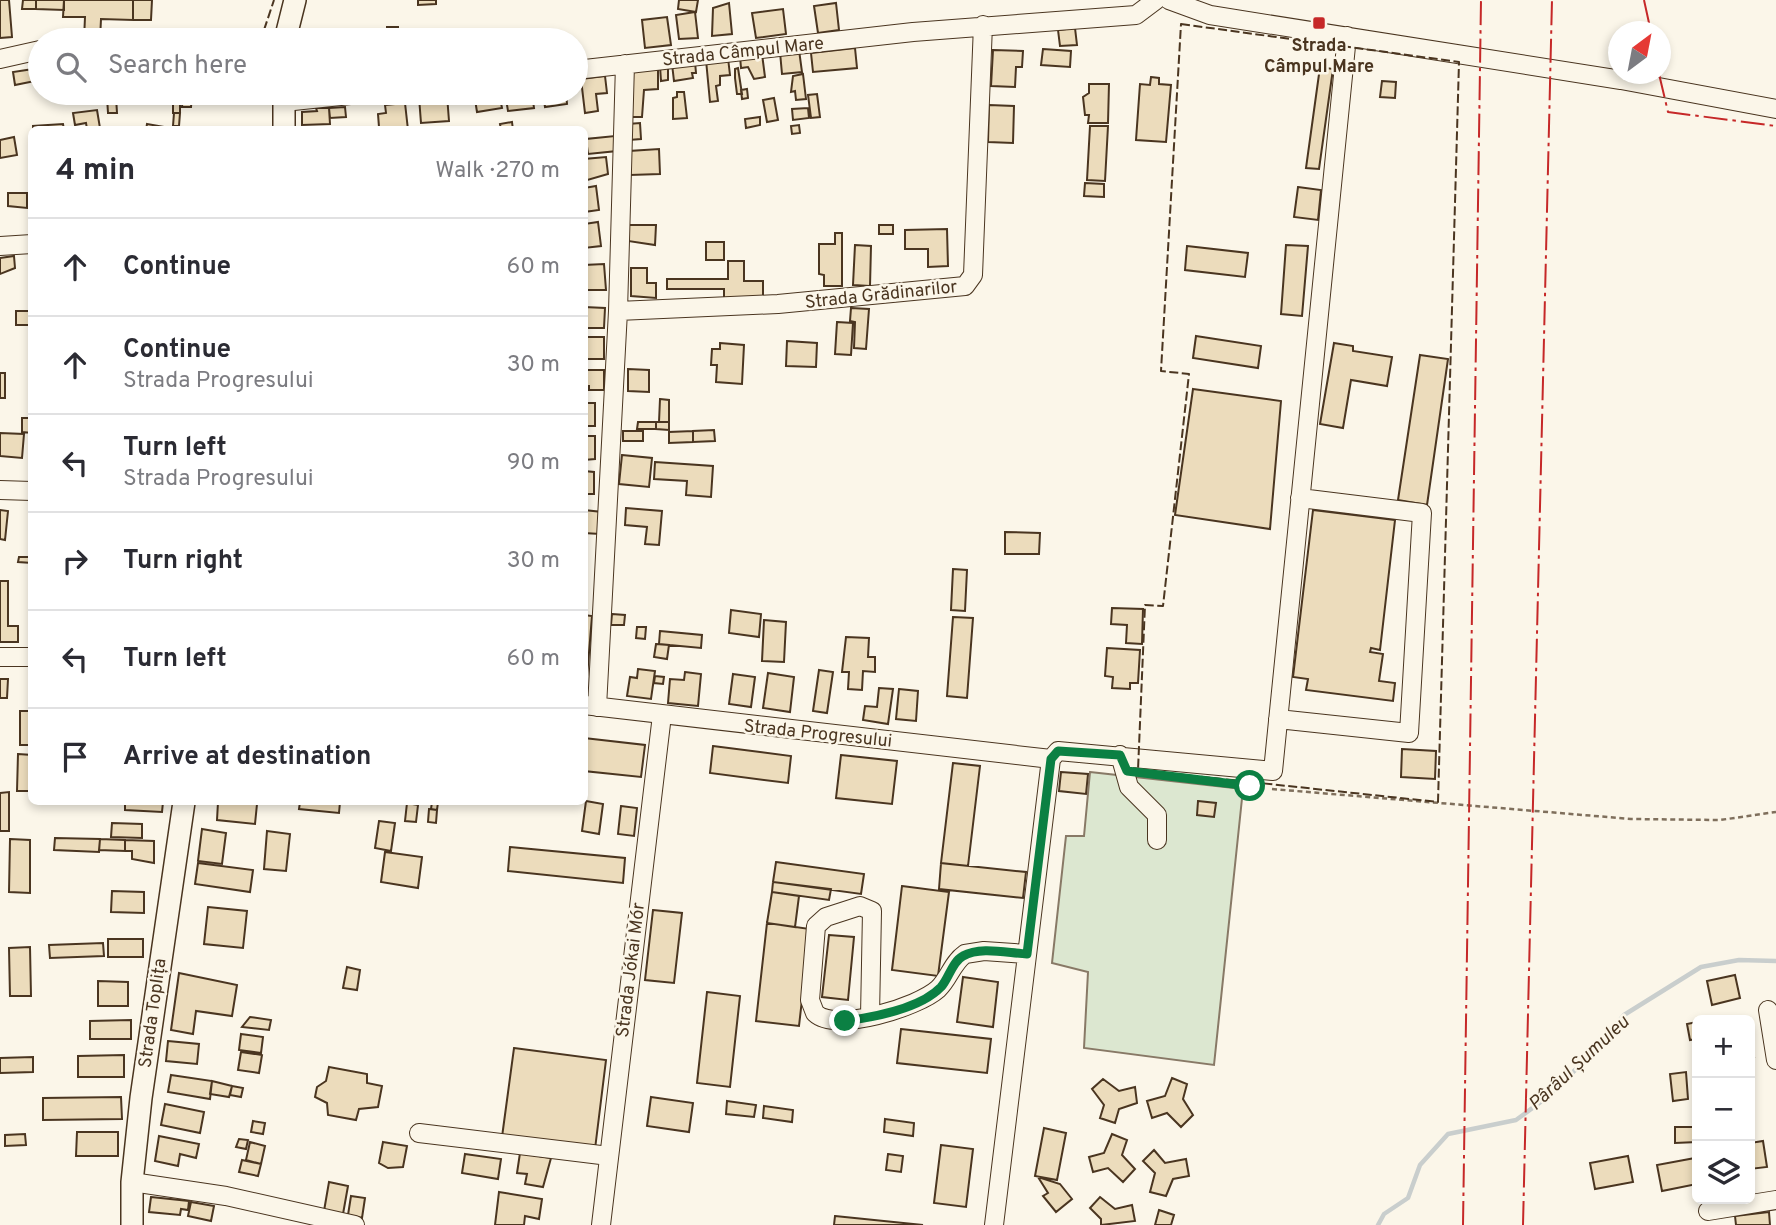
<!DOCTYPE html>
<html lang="en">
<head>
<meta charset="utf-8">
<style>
  body { margin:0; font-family:Overpass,sans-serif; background:#f2f2f3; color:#2b2b33 }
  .controls { position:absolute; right:21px; bottom:21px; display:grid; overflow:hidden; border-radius:10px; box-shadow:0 4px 10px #0003 }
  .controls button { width:63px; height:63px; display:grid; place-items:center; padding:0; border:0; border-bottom:2px solid #e1e1e2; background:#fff; color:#2b2b33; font:35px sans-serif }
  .compass { position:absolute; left:1608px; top:21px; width:63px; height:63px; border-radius:50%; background:#fff; box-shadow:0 4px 10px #0003; rotate:32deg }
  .stop { position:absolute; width:21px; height:21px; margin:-16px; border:5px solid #0b8043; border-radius:50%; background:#fff }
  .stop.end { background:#0b8043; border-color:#fff; box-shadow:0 2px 7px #0008 }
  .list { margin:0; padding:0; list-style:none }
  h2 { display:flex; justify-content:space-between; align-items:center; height:91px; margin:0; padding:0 28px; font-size:30px }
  h2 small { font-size:23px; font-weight:400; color:#7c7c81 }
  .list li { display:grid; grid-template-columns:46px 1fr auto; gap:21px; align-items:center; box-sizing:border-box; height:98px; padding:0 28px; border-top:2px solid #e1e1e2 }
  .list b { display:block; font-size:26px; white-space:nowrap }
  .list p { margin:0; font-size:23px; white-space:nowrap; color:#7c7c81 }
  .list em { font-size:23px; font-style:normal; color:#7c7c81 }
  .icon { flex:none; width:38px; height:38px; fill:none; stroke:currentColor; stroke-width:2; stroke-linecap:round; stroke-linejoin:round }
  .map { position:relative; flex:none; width:1776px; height:1225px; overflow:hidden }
  .search { position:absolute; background:#fff; box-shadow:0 4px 10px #0003; left:28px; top:28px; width:560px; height:77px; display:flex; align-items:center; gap:18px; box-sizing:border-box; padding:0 24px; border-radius:38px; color:#7c7c81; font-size:26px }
  .panel { position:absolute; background:#fff; box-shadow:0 4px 10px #0003; left:28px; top:126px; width:560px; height:679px; border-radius:10px }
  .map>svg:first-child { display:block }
  .green { fill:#dce7d0; stroke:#887966; stroke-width:2 }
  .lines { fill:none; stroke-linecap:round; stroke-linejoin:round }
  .stream { stroke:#c9cecd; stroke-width:4.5 }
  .building { fill:#ecdcbc; stroke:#4a3520; stroke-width:2 }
  .minor-casing { stroke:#4a3520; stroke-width:20 }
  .major-casing { stroke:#4a3520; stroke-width:24 }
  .path { stroke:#7f6f5c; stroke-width:2.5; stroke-dasharray:5 3.5; stroke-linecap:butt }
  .minor { stroke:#fbf6e9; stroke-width:18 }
  .major { stroke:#fbf6e9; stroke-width:21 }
  .fence { stroke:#4a3520; stroke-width:2; stroke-dasharray:9 3.5; stroke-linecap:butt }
  .power { stroke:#c62828; stroke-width:2; stroke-dasharray:24 5 3.5 5; stroke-linecap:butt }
  .route { stroke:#0b8043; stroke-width:9 }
  .poi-dot { fill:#c62828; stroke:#fbf6e9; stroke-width:2.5 }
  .labels { text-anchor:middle; stroke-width:5; stroke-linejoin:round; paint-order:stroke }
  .poi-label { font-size:18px; font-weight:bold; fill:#4a3520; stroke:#fbf6e9 }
  .street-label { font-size:18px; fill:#4a3520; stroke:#fbf6e9 }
  .water-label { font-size:19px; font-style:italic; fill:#4a3520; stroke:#fbf6e9 }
</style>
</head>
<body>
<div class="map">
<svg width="1776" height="1225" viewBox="0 0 1776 1225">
  <rect width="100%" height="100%" fill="#fbf6e9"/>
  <!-- green -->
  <path class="green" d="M1090,772l153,17 -29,276 -130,-17 4,-76 -36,-9 14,-127h18z"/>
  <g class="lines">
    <!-- stream -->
    <path class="stream" d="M1378,1225l6,-11 24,-16 12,-33 28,-31 68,-14 26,-19 46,-43 36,-43 77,-48 38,-7 37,1"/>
  </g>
  <!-- building -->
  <path class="building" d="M0,0h9l3,37 -12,1z
    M23,0h13v9h-14z
    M36,0h28v10l-28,-1z
    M64,0h69v20l-32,-1 -1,21h-16l1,-23h-22z
    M133,0h19l-1,20h-18z
    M418,0h18v4l-18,1z
    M679,0h19l-2,12 -18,-3z
    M729,3l3,31 -20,2 1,-28z
    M836,3l3,27 -21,3 -4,-27z
    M783,9l3,25 -30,4 -4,-25z
    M695,12l3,26 -19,1 -3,-24z
    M667,17l4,28 -26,3 -3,-28z
    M387,27h11v9h-11z
    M1075,28l2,17 -17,1 -2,-16z
    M360,29v11h-54l1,-9z
    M360,29h9v11h-9z
    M561,37v3h-23z
    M855,48l2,20 -44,4 -2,-19z
    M1043,49l28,2 -1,16 -29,-2z
    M799,50l3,22 -20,2 -2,-22z
    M993,50l30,1 -1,16h-6l-1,20 -24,-1z
    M762,54l3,23 -11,2 -6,-12 -7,1 -1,-12z
    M728,58l2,17 -10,1v9l-4,1 2,15 -8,1 -4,-42z
    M695,62l1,11h-4l1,5 -19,3 -2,-17z
    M668,65v15l-7,1 -1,-15z
    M1320,67l13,2 -14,100 -13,-1z
    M40,68v12l-25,5 -2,-13z
    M738,68l4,26h-5l-2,-16v-9z
    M658,69v20l-14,1 -2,27h-11l-2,-47z
    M803,74l3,25 -10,1 -1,-9 -4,1 2,-16z
    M605,76l2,17 -11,1 2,17 -13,2 -4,-34z
    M1151,77l8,1v6l12,1 -5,57 -30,-2 4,-56 10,1z
    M1382,81l14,1 -1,16 -15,-1z
    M1089,84h20l-1,39h-20l1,-8h-4l-2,-18 6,-4z
    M747,89l1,9 -6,1 -1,-9z
    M677,92h7l3,26 -14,1v-21l4,-1z
    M474,93h25l3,15 -25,4z
    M505,93h27l2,15 -26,3z
    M543,93h23l1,11 -22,3z
    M817,94l3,23 -9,1 -3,-23z
    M183,95l9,1 -1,11h-9z
    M447,95l2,26 -28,2 -2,-26z
    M107,97h9l1,16h-9z
    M774,98l4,22 -11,2 -4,-22z
    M173,101h7v12h-7z
    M405,103l3,27 -29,-3 -1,-13 8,-1 -1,-8z
    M989,105l25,1 -1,37 -25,-1z
    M345,107l1,10 -16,1 -1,-10z
    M316,108h13l1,16 -28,1v-13l15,-1z
    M808,108l1,10 -16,2 -1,-11z
    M97,110l3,18 -13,1 -1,-6 -11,2 -2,-12z
    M174,113h6l-1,13h-6z
    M760,117v8l-14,3 -1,-9z
    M512,122l1,8h-12l-1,-6z
    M640,123l1,16 -12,1 -1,-16z
    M63,124l1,6h-31v-4z
    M147,124l29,5v1h-30z
    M799,125l1,8 -8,1 -1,-8z
    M1090,126h18l-3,55 -18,-1z
    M236,127h23v3h-23z
    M615,136l2,15 -29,3 -2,-15z
    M14,137l3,18 -17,3v-18z
    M659,149l1,25 -30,1 -1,-24z
    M606,157l2,17 -24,7v-22z
    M1085,183l19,1v13l-20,-1z
    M596,186l3,24 -15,2v-24z
    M1298,187l23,3 -3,30 -24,-3z
    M8,193h19v15l-19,-2z
    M598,222l3,24 -17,2v-24z
    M628,225h28l-1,20 -27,-4z
    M879,225h14v9h-14z
    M947,229l1,37 -20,1v-18h-23v-19z
    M835,233h7v53h-18v-11l-5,-1v-30h16z
    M706,242h18v18h-18z
    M855,245l16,1 -1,40 -17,-1z
    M1286,245l22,1 -6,70 -21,-2z
    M1187,246l61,7 -3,24 -60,-7z
    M14,256l1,12 -15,6v-16z
    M728,261h16v20h19v18h-39v-10h-57v-10h61z
    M604,264l2,26h-22v-25z
    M631,268h16v15h9v15l-25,-2z
    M584,307l21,1 -1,20h-20z
    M851,308l18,1 -3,40 -12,-1 1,-26 -5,-1z
    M16,311h16v14h-16z
    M837,322l16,1 -2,32 -16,-1z
    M1196,336l65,10 -3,22 -65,-10z
    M584,337h20v22h-20z
    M787,341l30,2 -1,24 -30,-1z
    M720,343l24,2 -2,39 -26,-2 1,-17h-6l1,-16h8z
    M1334,343l19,3v5l39,6 -5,29 -36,-6 -8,48 -23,-4z
    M1420,355l28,4 -21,146 -29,-5z
    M628,369l21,1v22l-21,-1z
    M584,370h20v20h-15v-4h-5z
    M0,373h5v25h-5z
    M1193,389l88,12 -11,128 -95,-14z
    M660,399l9,1v22h-10z
    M584,403h11v23h-11z
    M22,418h10v15l-10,-1z
    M638,422h18v7h-19z
    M656,422h13v8l-13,-1z
    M714,430l1,11 -22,1v-11z
    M623,431h20v10h-20z
    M693,431v11l-24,1v-11z
    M0,433l24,1 -2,24 -22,-2z
    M584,436h11v23l-11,1z
    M622,455l30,3 -3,29 -30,-3z
    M655,462l58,4 -2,31 -25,-2 1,-14 -33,-2z
    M584,471l10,1v22h-10z
    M626,508l36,3 -3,34 -14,-1 2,-17 -22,-2z
    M0,510l8,1 -3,29 -5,-1z
    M584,510l18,2 -2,22 -16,-1z
    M1313,510l82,10 -15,130 -9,-2 -1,4 13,2 -4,27 16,2 -2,18 -87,-11 2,-11 -15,-2z
    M1005,532l35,1 -1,21h-34z
    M19,557h13v6l-14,-1z
    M953,569l14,1 -2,41 -14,-1z
    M0,581h8v45h10v16h-18z
    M1112,608l31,1 -1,35 -16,-1 1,-18 -16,-1z
    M731,610l30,4 -2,23 -30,-4z
    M612,614l13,1 -1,10h-13z
    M584,615l8,1 -6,73h-2z
    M953,617l20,1 -6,80 -20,-2z
    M764,620l22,2 -2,40 -22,-1z
    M637,627h9l-1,12 -9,-1z
    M660,631l42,4 -1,13 -42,-4z
    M846,637l23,1 -1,19h7v15l-12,-1 -1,19 -14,-1 1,-17h-7z
    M656,644l13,1 -2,14 -13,-2z
    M1107,648l33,2 -2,33h-8v6l-18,-1 1,-11 -8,-1z
    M638,669l17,2 -4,28 -24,-3 3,-19 7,1z
    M819,670l14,2 -6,41 -14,-2z
    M685,672l16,2 -3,32 -30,-3 2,-24 14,1z
    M768,673l26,4 -4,35 -27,-4z
    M733,674l22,3 -4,30 -22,-3z
    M655,676l9,1 -1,7 -9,-1z
    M0,679h8l-1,19h-7z
    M879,688l14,1 -5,35 -25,-4 2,-14 12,1z
    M899,689l19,2 -2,30 -20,-2z
    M20,711h12v34h-12z
    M584,738l61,7 -4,32 -57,-6z
    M713,746l78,10 -3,27 -78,-10z
    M1402,749l34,2 -1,28 -34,-2z
    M18,754l14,1v36h-15z
    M841,755l56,6 -5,43 -56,-6z
    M953,763l27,3 -12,100 -27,-3z
    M1061,772l27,2 -2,20 -27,-3z
    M9,792v39h-9v-38z
    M586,801l17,3 -4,30 -17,-3z
    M1198,801l18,2 -2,14 -17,-2z
    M125,802h38l-1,10 -37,-2z
    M218,802l39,2 -2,20 -38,-4z
    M300,802h40l-1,11 -40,-4z
    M432,802h6l-1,8 -6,-1z
    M407,803l11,2 -2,17 -11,-1z
    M621,806l16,2 -3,28 -16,-2z
    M429,809l8,1 -1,13 -8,-1z
    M379,821l16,2 -4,28 -16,-3z
    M112,823l30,1v14l-31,-1z
    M202,829l24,4 -4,31 -24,-3z
    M267,831l23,3 -4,37 -22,-2z
    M55,838l45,1 -1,13 -45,-2z
    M10,839l20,1v53l-21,-1z
    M100,839l25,1v11l-26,-1z
    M125,840l29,1v22l-22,-4v-8h-7z
    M510,847l115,11 -2,25 -115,-12z
    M385,852l37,5 -4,31 -37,-6z
    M776,862l88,12 -3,20 -88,-12z
    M198,863l55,7 -3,22 -55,-8z
    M941,863l85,9 -3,26 -84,-9z
    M773,882l58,7 -2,11 -57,-8z
    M902,886l47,6 -11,84 -46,-6z
    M112,891l32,1v21l-33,-1z
    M772,892l27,4 -4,31 -28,-4z
    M208,907l39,4 -4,37 -39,-4z
    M653,910l29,3 -8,70 -29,-3z
    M767,923l43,6 -11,97 -43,-5z
    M829,935l25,2 -6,63 -26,-3z
    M108,939h35v18h-35z
    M103,943l1,13 -54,2 -1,-13z
    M30,947l1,49h-21l-1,-48z
    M347,967l13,3 -3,20 -14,-2z
    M179,973l58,12 -5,31 -36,-5 -3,23 -22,-4z
    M1735,975l5,23 -28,7 -5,-24z
    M963,977l35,5 -5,45 -36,-5z
    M98,981l30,1v24h-30z
    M707,992l33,4 -10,91 -33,-4z
    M250,1017l21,3 -2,10 -27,-3z
    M131,1020v19h-41v-18z
    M1697,1022v17l-7,1 -3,-16z
    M901,1029l90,10 -4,34 -90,-10z
    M241,1034l22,3 -2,16 -22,-3z
    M1750,1037l4,20h-4z
    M168,1041l31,3 -2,20 -31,-3z
    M514,1048l92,12 -11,89 -93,-12z
    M241,1052l21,3 -3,18 -21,-3z
    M124,1055v22h-46v-21z
    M33,1057v15l-33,1v-15z
    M329,1067l38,7v9l15,3 -4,21 -19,2 -3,11 -28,-5 -1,-12 -12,-6 2,-10 9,-6z
    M1686,1072l2,27 -15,2 -3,-27z
    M171,1075l41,6 -2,18 -42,-7z
    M1172,1078l15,6 -4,15 10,16 -12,12 -14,-14 -15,5 -5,-17 18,-5z
    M1103,1079l16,12 16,-4 2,16 -18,6 -4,14 -15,-5 4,-13 -12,-16z
    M212,1081l20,5 -3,11 -19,-3z
    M232,1086l11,2 -2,9 -11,-2z
    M1750,1095l3,32 -3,1z
    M121,1097l1,22 -79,1v-22z
    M651,1097l42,6 -4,29 -42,-6z
    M727,1101l29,4 -2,12 -28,-3z
    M165,1104l39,8 -4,21 -39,-8z
    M764,1106l29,4 -1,12 -29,-4z
    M885,1119l29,4 -1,13 -29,-4z
    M253,1121l12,2 -2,11 -12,-2z
    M1675,1127h22v15l-22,1z
    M1044,1128l22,5 -9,47 -22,-4z
    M77,1132h41v24h-42z
    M25,1134l1,11 -21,1v-11z
    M1112,1134l15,6 -5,15 13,14 -12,13 -15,-14 -15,4 -4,-15 15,-4z
    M159,1136l40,8 -3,14 -16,-4 -2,12 -23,-5z
    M239,1139l9,1 -2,9 -10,-2z
    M1763,1141l4,26 -17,2v-26z
    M250,1142l15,4 -4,18 -15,-4z
    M383,1142l24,4 -4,21 -15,1 -9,-5z
    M941,1145l32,4 -7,58 -32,-4z
    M1154,1150l11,13 21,-4 3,17 -16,3 -7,17 -16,-4 5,-19 -12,-12z
    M520,1153l31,5 -8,29 -18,-3 2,-10 -10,-1z
    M465,1154l36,5 -3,20 -36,-6z
    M888,1154l15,2 -2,16 -15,-2z
    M1628,1156l5,26 -38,7 -5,-26z
    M1695,1158l2,26 -35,7 -5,-26z
    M242,1160l19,4 -3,12 -19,-4z
    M1038,1177l22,7 12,15 -16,13 -13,-16 5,-3z
    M329,1182l19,4 -5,28 -19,-3z
    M499,1192l43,7 -3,20 -14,-3 -1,9h-29z
    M351,1196l14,2 -3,20 -14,-3z
    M151,1197l38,4 -1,9 -7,-1 -1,6 -31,-3z
    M1100,1197l15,12 17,-4 3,16 -34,4v-6l-11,-11z
    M191,1202l23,4 -3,15 -23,-5z
    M1159,1210l15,5 -3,10h-16z
    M1769,1212l1,13h-34l-1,-9z
    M835,1216l88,9h-89z"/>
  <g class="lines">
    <!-- minor casing -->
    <g class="minor-casing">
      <path id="minor" d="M1169,0l41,15 411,65 155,29
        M0,59l40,-9
        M576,70l337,-38 223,-17 20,-15
        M284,102l85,-9
        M0,246l32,-2
        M618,311l160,-7 187,-18 8,-11 10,-250
        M0,490l32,1
        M0,657h32
        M584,705l467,54
        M597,707l21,-396 7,-247
        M1278,719l131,14 13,-220 -122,-15
        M1120,755l9,32 28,28v25
        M1768,1010l8,50
        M870,1016l2,-105 -12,-5 -34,11 -10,9 -6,74 5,13c21,20 103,-6 123,-24 11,-10 14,-26 27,-35l19,-3 43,3
        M419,1133l190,23
        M132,1182l94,14 129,29
        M1708,1211l68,-11
        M601,1225l61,-510
        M994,1225l57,-466 7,-8 215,20 74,-735"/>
    </g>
    <!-- major casing -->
    <g class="major-casing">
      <path id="major" d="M285,40l10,-40
        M284,93v37
        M132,1225v-43l9,-84 43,-296"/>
    </g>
    <!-- path -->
    <path class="path" d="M1272,789l359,30 89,1 56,-8"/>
    <!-- minor -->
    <use href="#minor" class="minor"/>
    <!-- major -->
    <use href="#major" class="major"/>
    <!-- fence -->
    <path class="fence" d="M1181,24l278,38 -21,740 -300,-32 7,-165 18,1 26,-232 -28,-3z
      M102,40l122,-5 40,-5 10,-30"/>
    <!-- power -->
    <path class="power" d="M1644,0l7,32
      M1659,74l9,38 108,14
      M1463,1225l18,-1225
      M1523,1225l29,-1225"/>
  </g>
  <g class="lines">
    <!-- route -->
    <path class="route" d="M845,1021c29,-4 75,-12 96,-34 8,-9 11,-25 22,-31 17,-10 44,-3 64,-2l24,-195 7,-8 62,4 7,16 123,15"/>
  </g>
  <!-- markers -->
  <rect class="poi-dot" x="1312" y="16" width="14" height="14" rx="3.5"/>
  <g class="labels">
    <!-- poi labels -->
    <g class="poi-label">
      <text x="1319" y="51">Strada<tspan x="1319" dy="21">Câmpul Mare</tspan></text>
    </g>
    <!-- street labels -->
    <g class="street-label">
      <text transform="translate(743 51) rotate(-6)" y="6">Strada Câmpul Mare</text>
      <text transform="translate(881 294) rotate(-6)" y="6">Strada Grădinarilor</text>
      <text transform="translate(818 733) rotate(6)" y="6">Strada Progresului</text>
      <text transform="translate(630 970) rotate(-83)" y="6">Strada Jókai Mór</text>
      <text transform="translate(152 1013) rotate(-82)" y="6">Strada Toplița</text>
    </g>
    <!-- water labels -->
    <g class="water-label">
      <text transform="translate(1578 1062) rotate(-43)" y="7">Pârâul Șumuleu</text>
    </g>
  </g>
</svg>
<div class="controls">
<button>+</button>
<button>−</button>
<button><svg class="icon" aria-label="layers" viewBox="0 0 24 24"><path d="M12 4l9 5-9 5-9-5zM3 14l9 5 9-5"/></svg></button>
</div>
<svg class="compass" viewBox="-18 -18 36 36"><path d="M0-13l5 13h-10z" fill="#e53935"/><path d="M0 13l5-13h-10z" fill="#7c7c81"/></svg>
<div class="stop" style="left:1250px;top:786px"></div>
<div class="stop end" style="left:845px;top:1021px"></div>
<div class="search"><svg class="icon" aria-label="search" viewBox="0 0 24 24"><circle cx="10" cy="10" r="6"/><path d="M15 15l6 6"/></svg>Search here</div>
<section class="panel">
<h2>4 min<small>Walk · 270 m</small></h2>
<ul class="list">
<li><svg class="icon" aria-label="ahead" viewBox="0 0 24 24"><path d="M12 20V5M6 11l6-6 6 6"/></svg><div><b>Continue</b></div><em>60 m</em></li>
<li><svg class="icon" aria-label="ahead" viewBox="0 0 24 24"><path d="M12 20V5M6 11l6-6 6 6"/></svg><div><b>Continue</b><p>Strada Progresului</p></div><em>30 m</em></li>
<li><svg class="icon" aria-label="left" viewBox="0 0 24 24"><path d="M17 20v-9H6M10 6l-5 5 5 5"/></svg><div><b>Turn left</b><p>Strada Progresului</p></div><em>90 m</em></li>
<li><svg class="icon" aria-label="right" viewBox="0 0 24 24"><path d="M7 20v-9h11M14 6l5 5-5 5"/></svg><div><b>Turn right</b></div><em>30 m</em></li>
<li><svg class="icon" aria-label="left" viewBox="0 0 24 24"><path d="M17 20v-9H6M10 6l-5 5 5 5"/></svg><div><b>Turn left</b></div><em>60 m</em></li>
<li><svg class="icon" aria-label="arrive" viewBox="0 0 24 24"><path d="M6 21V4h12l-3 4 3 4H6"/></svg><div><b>Arrive at destination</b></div></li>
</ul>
</section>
</div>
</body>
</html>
